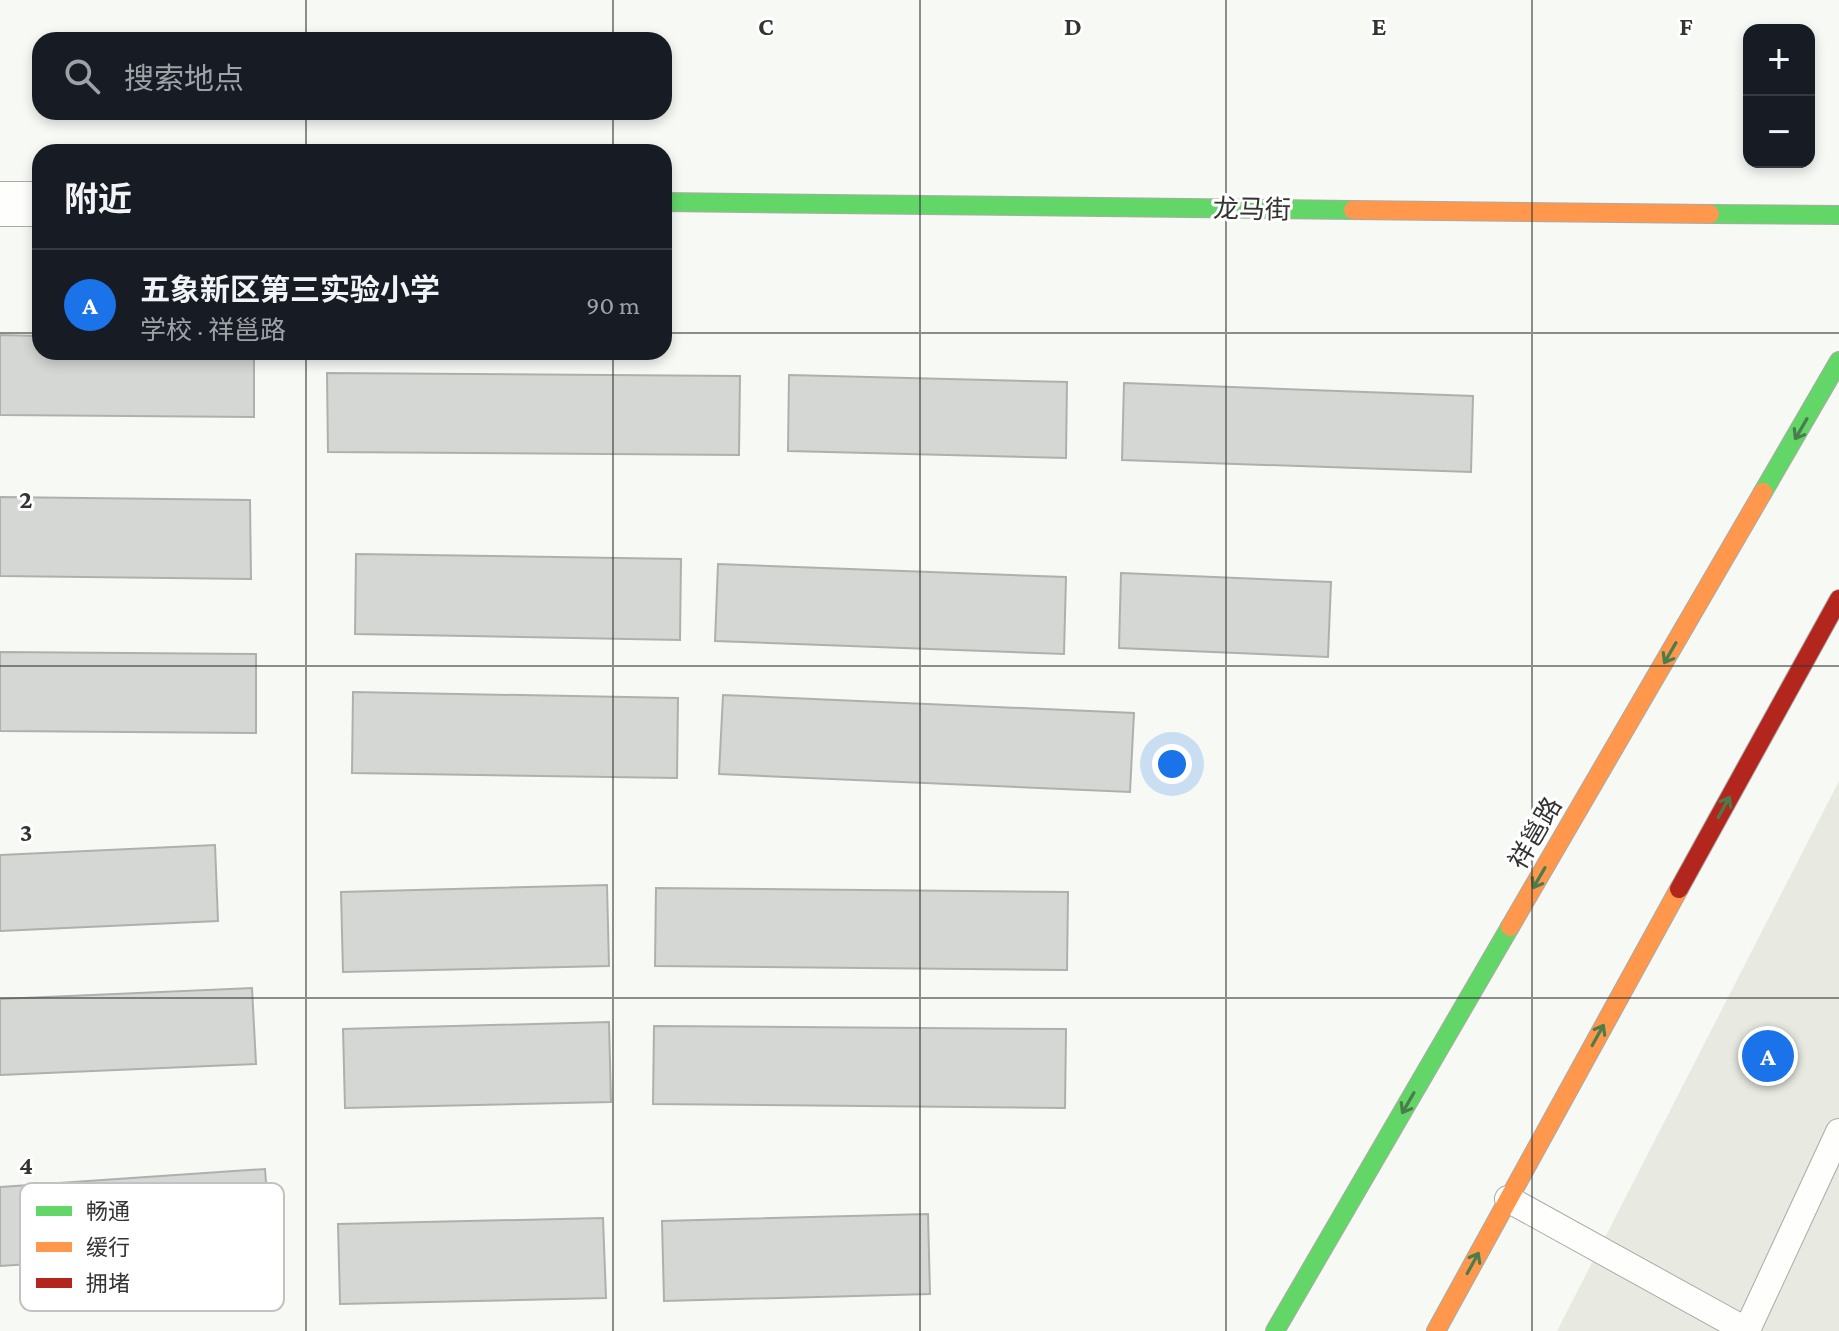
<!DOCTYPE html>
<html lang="zh">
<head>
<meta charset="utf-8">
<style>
  body { margin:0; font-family:"Crimson Pro","Noto Sans SC",serif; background:#20242c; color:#f1f3f6 }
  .controls { position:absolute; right:24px; top:24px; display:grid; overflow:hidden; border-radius:16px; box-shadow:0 4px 12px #0003 }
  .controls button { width:72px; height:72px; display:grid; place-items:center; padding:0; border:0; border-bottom:2px solid #363941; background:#171b24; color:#f1f3f6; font:40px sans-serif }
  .you { position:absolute; left:1172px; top:764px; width:28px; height:28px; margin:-20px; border:6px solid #fff; border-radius:50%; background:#1a73e8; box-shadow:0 0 0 12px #1a73e833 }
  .badge { display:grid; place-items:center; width:52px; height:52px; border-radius:50%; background:#1a73e8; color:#fff; font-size:26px; font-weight:700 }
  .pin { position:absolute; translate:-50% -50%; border:4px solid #fff; box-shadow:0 2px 8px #0006 }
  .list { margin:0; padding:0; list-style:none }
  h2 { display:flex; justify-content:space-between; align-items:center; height:104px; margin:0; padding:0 32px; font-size:34px }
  h2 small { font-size:26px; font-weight:400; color:#9ea1a6 }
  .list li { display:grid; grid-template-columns:52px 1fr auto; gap:24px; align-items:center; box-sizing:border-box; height:112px; padding:0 32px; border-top:2px solid #363941 }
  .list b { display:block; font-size:30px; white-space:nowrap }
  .list p { margin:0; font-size:26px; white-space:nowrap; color:#9ea1a6 }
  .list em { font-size:26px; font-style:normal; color:#9ea1a6 }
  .icon { flex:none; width:44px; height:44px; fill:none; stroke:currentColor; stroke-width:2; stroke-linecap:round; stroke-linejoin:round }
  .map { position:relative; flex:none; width:1839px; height:1331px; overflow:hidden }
  .search { position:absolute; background:#171b24; box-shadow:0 4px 12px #0003; left:32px; top:32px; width:640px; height:88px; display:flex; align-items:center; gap:20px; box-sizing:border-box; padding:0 28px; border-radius:24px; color:#9ea1a6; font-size:30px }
  .panel { position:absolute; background:#171b24; box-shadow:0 4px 12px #0003; left:32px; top:144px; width:640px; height:216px; border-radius:24px }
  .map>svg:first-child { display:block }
  .built { fill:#e8eae1 }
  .building { fill:#d5d7d4; stroke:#afb0ad; stroke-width:2 }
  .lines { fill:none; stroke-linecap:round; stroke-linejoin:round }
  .lane-casing { stroke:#aaaba8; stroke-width:28 }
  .street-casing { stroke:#aaaba8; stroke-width:46 }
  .fast-casing { stroke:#aaaba8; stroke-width:20 }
  .slow-casing { stroke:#aaaba8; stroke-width:20 }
  .jam-casing { stroke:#aaaba8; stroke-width:20 }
  .lane { stroke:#fefefd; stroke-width:26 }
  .street { stroke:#fefefd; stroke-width:44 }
  .fast { stroke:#63d668; stroke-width:18 }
  .slow { stroke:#ff974d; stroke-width:18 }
  .jam { stroke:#b3261e; stroke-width:18 }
  .oneway { stroke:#497d4b }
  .grid { fill:none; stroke:#343533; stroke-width:2; stroke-opacity:0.55 }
  .labels { text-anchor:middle; stroke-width:6; stroke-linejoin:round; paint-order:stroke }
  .street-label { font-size:26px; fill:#343533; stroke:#fff }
  .key { fill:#fff; stroke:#c2c2c2; stroke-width:2 }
  .key-label { font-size:22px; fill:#343533 }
  .grid-label { font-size:26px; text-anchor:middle; font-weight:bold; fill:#343533; stroke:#fff; stroke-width:6; stroke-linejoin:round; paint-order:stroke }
</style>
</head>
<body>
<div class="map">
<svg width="1839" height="1331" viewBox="0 0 1839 1331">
  <rect width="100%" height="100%" fill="#f7f9f4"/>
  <!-- built -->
  <path class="built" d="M1839,781v550h-282z"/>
  <!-- building -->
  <path class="building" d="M0,335l40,1v16h214v65l-254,-2z
    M327,373l413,3 -1,79 -411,-3z
    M789,375l278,7 -1,76 -278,-7z
    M1124,383l349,13 -2,76 -349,-12z
    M0,497l250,3 1,79 -251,-3z
    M356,554l325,5 -1,81 -325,-6z
    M718,564l348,13 -2,77 -349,-13z
    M1121,573l210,9 -3,75 -209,-9z
    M0,652l256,2v79l-256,-2z
    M353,692l325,6 -1,80 -325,-5z
    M723,695l411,18 -4,79 -411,-18z
    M215,845l3,76 -218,10v-76z
    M607,885l2,81 -266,6 -2,-80z
    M656,888l412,4 -1,78 -412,-4z
    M252,988l4,76 -256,11v-76z
    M609,1022l2,80 -266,6 -2,-79z
    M654,1026l412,3 -1,79 -412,-4z
    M265,1169l6,79 -271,18v-79z
    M928,1214l2,80 -266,7 -2,-80z
    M603,1218l3,80 -266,6 -2,-80z"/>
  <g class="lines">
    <!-- lane casing -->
    <g class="lane-casing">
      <path id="lane" d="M1508,1199l239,132
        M1747,1330l92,-198"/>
    </g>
    <!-- street casing -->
    <g class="street-casing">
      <path id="street" d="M0,204h40"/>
    </g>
    <!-- fast casing -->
    <g class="fast-casing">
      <path id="fast" d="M664,202l689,8
        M1710,214l129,1
        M1763,492l76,-131
        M1275,1331l235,-404"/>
    </g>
    <!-- slow casing -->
    <g class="slow-casing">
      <path id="slow" d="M1353,210l357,4
        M1510,927l253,-435
        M1436,1331l243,-442"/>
    </g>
    <!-- jam casing -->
    <g class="jam-casing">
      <path id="jam" d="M1679,889l160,-290"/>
    </g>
    <!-- lane -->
    <use href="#lane" class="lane"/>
    <!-- street -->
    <use href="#street" class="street"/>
    <!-- fast -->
    <use href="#fast" class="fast"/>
    <!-- slow -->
    <use href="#slow" class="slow"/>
    <!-- jam -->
    <use href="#jam" class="jam"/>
  </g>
  <!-- one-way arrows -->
  <defs><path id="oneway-shaft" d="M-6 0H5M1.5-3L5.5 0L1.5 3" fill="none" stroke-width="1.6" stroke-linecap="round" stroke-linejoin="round" transform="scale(2)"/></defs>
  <g class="oneway">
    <use href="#oneway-shaft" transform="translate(1801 429) rotate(120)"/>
    <use href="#oneway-shaft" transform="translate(1670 653) rotate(120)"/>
    <use href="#oneway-shaft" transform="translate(1724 807) rotate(-61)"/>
    <use href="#oneway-shaft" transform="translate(1539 878) rotate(120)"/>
    <use href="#oneway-shaft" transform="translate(1598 1035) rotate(-61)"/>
    <use href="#oneway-shaft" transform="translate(1408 1103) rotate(120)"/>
    <use href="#oneway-shaft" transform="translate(1473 1263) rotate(-61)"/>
  </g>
  <!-- grid -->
  <path class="grid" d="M306,0v40M613,0v40M920,0v1331M1226,0v1331M1532,0v1331M306,112v40M613,112v40M0,333h40M664,333h1175M306,352v979M613,352v979M0,666h1839M0,998h1839"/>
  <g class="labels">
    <!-- street labels -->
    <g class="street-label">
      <text transform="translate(1252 209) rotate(1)" y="9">龙马街</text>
      <text transform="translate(1535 833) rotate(-60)" y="9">祥邕路</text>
    </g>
  </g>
  <!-- legend -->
  <rect x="20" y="1183" width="264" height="128" rx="12" class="key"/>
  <rect x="36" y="1206" width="36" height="10" fill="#63d668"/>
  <rect x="36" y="1242" width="36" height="10" fill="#ff974d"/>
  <rect x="36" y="1278" width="36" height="10" fill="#b3261e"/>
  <g class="key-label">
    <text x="86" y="1219">畅通</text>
    <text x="86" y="1255">缓行</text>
    <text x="86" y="1291">拥堵</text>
  </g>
  <g class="grid-label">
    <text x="766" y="35">C</text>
    <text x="1073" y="35">D</text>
    <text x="1379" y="35">E</text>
    <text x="1686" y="35">F</text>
    <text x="26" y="508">2</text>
    <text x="26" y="841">3</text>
    <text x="26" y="1174">4</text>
  </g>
</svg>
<div class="controls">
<button>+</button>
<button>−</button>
</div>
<div class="you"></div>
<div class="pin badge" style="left:1768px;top:1056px">A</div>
<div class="search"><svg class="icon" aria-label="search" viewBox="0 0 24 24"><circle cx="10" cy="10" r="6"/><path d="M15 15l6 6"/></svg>搜索地点</div>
<section class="panel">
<h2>附近<small></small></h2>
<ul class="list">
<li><span class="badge">A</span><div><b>五象新区第三实验小学</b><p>学校 · 祥邕路</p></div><em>90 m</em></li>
</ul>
</section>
</div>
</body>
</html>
